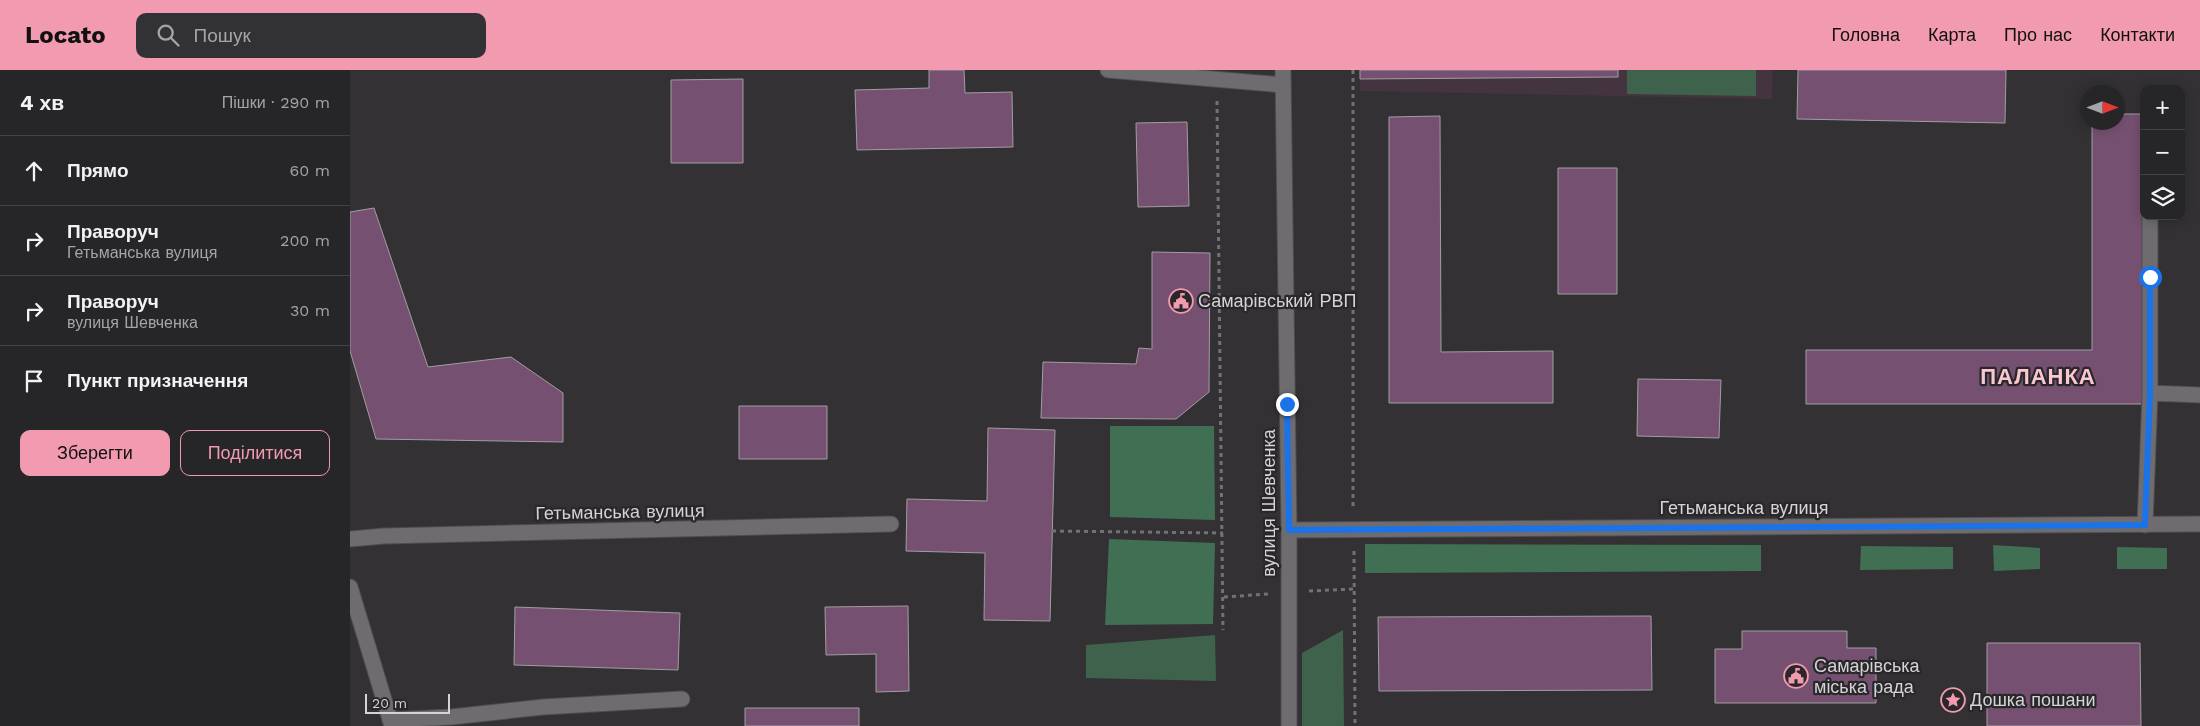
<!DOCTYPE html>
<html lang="uk">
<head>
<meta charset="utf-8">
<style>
  body { margin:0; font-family:"Work Sans",sans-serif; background:#323133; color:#f1f3f6 }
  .controls { position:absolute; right:15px; top:15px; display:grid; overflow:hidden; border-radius:10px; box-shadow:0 2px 12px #0003 }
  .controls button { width:45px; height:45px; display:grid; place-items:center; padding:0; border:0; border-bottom:1px solid #424244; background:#262527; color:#f1f3f6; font:25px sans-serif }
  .compass { position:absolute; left:1730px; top:15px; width:45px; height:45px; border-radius:50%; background:#262527; box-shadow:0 2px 12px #0003; rotate:90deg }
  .scale { position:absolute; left:15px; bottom:12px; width:85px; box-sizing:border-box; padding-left:5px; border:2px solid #d4d3d5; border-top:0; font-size:14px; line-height:18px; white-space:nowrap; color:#d4d3d5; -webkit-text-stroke:4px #29272a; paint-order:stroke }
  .stop { position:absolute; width:15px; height:15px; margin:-11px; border:4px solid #1a73e8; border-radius:50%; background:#fff }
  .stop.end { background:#1a73e8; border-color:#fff; box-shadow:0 1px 5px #0008 }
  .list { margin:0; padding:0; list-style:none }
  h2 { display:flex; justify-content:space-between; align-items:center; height:65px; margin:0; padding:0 20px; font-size:21px }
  h2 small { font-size:16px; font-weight:400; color:#a4a5a7 }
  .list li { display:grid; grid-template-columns:32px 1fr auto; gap:15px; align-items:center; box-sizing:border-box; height:70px; padding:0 20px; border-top:1px solid #424244 }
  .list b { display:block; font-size:19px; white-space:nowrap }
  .list p { margin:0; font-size:16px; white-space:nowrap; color:#a4a5a7 }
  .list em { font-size:16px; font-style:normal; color:#a4a5a7 }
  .actions { display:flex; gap:10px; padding:15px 20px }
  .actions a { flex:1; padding:11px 0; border:1px solid #f29aaf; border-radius:10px; text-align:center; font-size:18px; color:#f29aaf }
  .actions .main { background:#f29aaf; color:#111 }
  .icon { flex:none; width:28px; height:28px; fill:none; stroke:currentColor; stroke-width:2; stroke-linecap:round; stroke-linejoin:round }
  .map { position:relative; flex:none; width:1850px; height:656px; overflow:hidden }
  header { display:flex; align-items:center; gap:30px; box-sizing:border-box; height:70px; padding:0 25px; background:#f29aaf; color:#111 }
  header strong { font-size:24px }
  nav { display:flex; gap:28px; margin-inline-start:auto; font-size:18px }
  .search { width:350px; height:45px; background:#323133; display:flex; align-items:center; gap:12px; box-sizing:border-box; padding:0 18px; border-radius:10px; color:#a4a5a7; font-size:19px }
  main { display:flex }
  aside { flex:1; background:#262527 }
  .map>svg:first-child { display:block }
  .education { fill:#44343f }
  .green { fill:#3e624c }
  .forest { fill:#416f53 }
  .building { fill:#755070; stroke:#a19ea1 }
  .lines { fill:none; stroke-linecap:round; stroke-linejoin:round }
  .service-casing { stroke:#4e4d4f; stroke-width:17 }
  .minor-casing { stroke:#4e4d4f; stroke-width:17 }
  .tertiary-casing { stroke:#4e4d4f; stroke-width:17 }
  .path { stroke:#737174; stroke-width:3; stroke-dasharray:4 4; stroke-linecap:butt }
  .service { stroke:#6e6c6f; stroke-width:15 }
  .minor { stroke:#6e6c6f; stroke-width:15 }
  .tertiary { stroke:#6e6c6f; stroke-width:15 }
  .route { stroke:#1a73e8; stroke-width:6 }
  .labels { text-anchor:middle; stroke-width:4.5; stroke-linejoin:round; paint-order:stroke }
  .poi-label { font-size:18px; fill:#d4d3d5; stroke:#29272a; text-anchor:start }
  .street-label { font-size:18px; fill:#d4d3d5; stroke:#29272a }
  .district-label { font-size:22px; font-weight:bold; letter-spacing:1px; fill:#fac6d1; stroke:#29272a }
</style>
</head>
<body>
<header>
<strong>Locato</strong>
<div class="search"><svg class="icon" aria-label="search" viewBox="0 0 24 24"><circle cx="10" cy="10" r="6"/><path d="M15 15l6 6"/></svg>Пошук</div>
<nav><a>Головна</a><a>Карта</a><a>Про нас</a><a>Контакти</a></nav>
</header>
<main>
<aside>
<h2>4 хв<small>Пішки · 290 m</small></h2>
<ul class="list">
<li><svg class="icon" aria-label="ahead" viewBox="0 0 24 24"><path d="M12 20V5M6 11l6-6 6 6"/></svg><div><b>Прямо</b></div><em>60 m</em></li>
<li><svg class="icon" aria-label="right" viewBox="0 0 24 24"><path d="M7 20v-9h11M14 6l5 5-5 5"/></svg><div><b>Праворуч</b><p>Гетьманська вулиця</p></div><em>200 m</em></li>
<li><svg class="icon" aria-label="right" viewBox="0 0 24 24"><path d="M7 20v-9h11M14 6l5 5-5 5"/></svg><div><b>Праворуч</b><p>вулиця Шевченка</p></div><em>30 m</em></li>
<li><svg class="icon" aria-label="arrive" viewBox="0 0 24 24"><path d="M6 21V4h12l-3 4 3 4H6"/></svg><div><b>Пункт призначення</b></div></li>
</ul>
<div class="actions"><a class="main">Зберегти</a><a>Поділитися</a></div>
</aside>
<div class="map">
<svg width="1850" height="656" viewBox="0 0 1850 656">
  <rect width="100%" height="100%" fill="#333134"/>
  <!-- education -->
  <path class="education" d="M1010,0h413l-1,29 -412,-8z"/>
  <!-- green -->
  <path class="green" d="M1277,0h129v26l-129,-2z
    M993,560l1,96h-42v-73z
    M865,565l1,46 -130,-3v-33z"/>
  <!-- forest -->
  <path class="forest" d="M760,356h104l1,94 -105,-3z
    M759,469l106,4 -2,81 -108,1z
    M1015,474l396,1v26l-396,2z
    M1643,475l47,3v21l-46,2z
    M1511,476l92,1v22l-93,1z
    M1767,477l50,1v21h-50z"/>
  <!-- building -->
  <path class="building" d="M579,0h35l1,23 47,-1 1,55 -156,3 -2,-60 74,-2z
    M1010,0h258v7l-258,2z
    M1448,0h208l-1,53 -208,-4z
    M393,9v84h-72v-83z
    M1768,44h25v290h-337v-54h286v-228h26z
    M1090,46l1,236 112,-1v52h-164v-286z
    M837,52l2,84 -51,1 -2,-84z
    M1208,98h59v126h-59z
    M24,138l54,159 83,-10 52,36v49l-187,-3 -26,-88v-139z
    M802,182l58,1 -1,139 -33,27 -135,-1 2,-56 93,2 3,-16 13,1z
    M1288,309l83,1 -2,58 -82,-2z
    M389,336h88v53h-88z
    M638,358l67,2 -5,191 -66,-1 1,-67 -79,-2 1,-52 80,2z
    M558,536l1,85 -33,1v-38l-50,1 -1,-48z
    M165,537l165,6 -2,57 -164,-5z
    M1301,546l1,74 -273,1 -1,-74z
    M1392,561h105v17h29v55h-161v-54h27z
    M1637,573h153l1,83h-154z
    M395,638h114v18h-114z"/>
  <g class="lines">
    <!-- service casing -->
    <g class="service-casing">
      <path id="service" d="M758,0l175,15
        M1800,323l50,2
        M1795,455l5,-132v-177
        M40,650l61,-3 92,-10 139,-8"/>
    </g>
    <!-- minor casing -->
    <g class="minor-casing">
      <path id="minor" d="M0,469l34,-3 507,-12"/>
    </g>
    <!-- tertiary casing -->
    <g class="tertiary-casing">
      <path id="tertiary" d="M933,0l6,460v196
        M939,460l911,-6
        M0,517l42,139"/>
    </g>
    <!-- path -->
    <path class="path" d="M1003,0v439
      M867,31l6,529
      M702,461l171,2
      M1004,481l1,175
      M959,521l45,-2
      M874,527l44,-3"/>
    <!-- service -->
    <use href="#service" class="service"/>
    <!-- minor -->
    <use href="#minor" class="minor"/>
    <!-- tertiary -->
    <use href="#tertiary" class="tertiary"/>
  </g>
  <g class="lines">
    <!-- route -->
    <path class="route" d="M937,334l2,126 856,-5 5,-133v-115"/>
  </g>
  <!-- icons -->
  <defs>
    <g id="civic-ring" transform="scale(1.25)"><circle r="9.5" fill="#29272a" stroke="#f29aaf" stroke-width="1.5"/><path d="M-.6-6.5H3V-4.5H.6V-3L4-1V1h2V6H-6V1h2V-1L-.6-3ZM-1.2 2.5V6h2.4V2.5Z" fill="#f29aaf"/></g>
    <g id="sight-ring" transform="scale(1.25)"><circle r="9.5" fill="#29272a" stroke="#f29aaf" stroke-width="1.5"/><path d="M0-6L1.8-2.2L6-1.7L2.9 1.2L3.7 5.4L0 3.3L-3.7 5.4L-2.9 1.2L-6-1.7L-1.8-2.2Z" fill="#f29aaf"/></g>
  </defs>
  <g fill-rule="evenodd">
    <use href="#civic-ring" x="831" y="231"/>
    <use href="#civic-ring" x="1446" y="606"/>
    <use href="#sight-ring" x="1603" y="630"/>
  </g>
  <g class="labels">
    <!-- poi labels -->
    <g class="poi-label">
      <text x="848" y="237">Самарівський РВП</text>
      <text x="1464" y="602">Самарівська<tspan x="1464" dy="21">міська рада</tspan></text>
      <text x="1620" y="636">Дошка пошани</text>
    </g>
    <!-- street labels -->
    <g class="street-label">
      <text transform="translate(919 433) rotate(-90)" y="6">вулиця Шевченка</text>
      <text x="1394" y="444">Гетьманська вулиця</text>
      <text transform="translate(270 442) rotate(-1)" y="6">Гетьманська вулиця</text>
    </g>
    <!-- district labels -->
    <g class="district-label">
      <text x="1688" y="314">ПАЛАНКА</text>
    </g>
  </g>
</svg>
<div class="controls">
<button>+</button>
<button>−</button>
<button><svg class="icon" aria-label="layers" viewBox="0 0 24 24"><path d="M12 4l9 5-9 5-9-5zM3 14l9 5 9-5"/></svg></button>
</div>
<svg class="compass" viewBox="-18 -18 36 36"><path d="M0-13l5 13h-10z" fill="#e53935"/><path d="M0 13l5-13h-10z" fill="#a4a5a7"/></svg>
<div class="scale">20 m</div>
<div class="stop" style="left:1800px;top:207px"></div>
<div class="stop end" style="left:937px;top:334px"></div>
</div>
</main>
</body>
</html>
